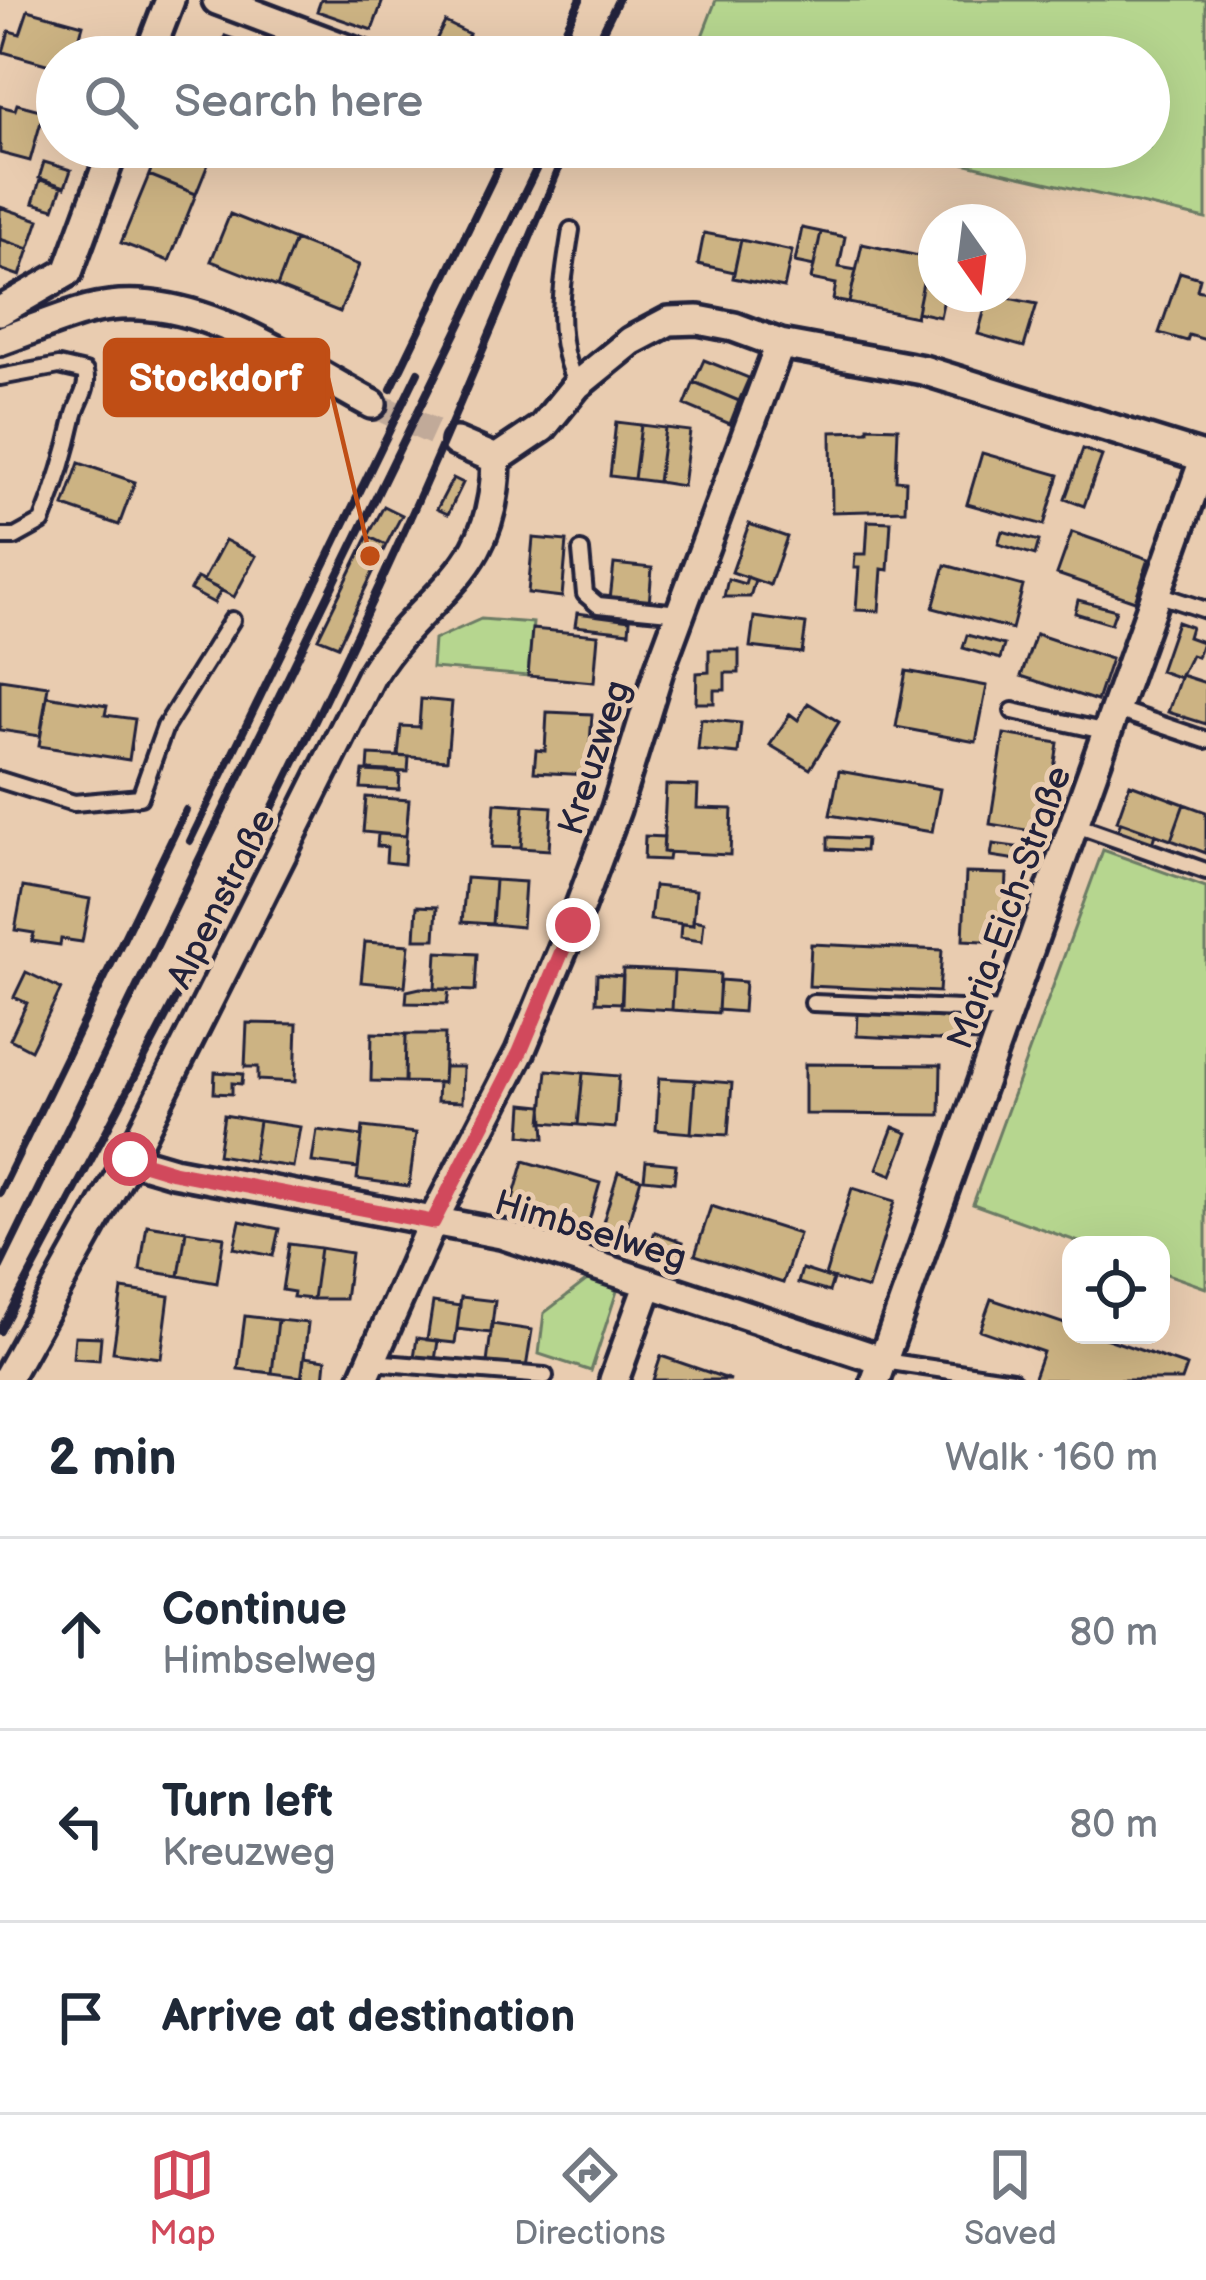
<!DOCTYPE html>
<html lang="en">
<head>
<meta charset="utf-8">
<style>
  body { margin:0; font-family:"Balsamiq Sans",sans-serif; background:#f6f6f7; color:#1f2937 }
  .controls { position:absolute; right:36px; bottom:36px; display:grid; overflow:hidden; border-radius:24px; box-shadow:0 12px 48px #0002 }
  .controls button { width:108px; height:108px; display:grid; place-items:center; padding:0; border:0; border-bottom:3px solid #e0e1e3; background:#fff; color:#1f2937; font:60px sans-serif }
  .compass { position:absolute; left:918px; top:204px; width:108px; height:108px; border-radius:50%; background:#fff; box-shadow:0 12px 48px #0002; rotate:166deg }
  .stop { position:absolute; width:36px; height:36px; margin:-27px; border:9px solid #d1495b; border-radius:50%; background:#fff }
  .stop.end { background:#d1495b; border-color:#fff; box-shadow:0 3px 12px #0008 }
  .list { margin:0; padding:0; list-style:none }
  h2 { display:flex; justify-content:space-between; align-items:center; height:156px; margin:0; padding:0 48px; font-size:51px }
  h2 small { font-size:39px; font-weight:400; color:#747a83 }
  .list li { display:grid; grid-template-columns:78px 1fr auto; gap:36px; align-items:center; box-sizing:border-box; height:192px; padding:0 48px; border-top:3px solid #e0e1e3 }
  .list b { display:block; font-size:45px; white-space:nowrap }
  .list p { margin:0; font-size:39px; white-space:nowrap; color:#747a83 }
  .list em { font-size:39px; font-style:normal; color:#747a83 }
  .icon { flex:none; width:66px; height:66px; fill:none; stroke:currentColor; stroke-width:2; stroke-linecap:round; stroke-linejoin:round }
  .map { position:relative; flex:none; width:1206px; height:1380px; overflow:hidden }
  .search { position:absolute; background:#fff; box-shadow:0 12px 48px #0002; left:36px; right:36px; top:36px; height:132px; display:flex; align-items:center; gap:30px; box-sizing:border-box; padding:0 42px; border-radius:66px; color:#747a83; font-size:45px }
  .sheet { height:732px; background:#fff }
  nav { display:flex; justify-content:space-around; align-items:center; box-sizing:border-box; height:168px; border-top:3px solid #e0e1e3; background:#fff; font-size:33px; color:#747a83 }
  nav a { display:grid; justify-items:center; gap:6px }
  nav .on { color:#d1495b }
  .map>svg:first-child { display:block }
  .green { fill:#b6d68f; stroke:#6c7c65; stroke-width:3 }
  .building { fill:#ccb383; stroke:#22223b; stroke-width:3 }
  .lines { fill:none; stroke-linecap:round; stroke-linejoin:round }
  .street-tunnel { stroke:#c1aa99; stroke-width:27; stroke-dasharray:27 14; stroke-linecap:butt }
  .lane-casing { stroke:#22223b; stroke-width:22 }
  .street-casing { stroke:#22223b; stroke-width:36 }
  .lane { stroke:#e9ccb0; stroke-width:14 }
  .street { stroke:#e9ccb0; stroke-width:27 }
  .rail { stroke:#22223b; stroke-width:8 }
  .route { stroke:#d1495b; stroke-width:15 }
  .labels { text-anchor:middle; stroke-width:10; stroke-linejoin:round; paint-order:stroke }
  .street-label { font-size:36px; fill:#22223b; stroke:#e9ccb0 }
  .leader { fill:none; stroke:#c04e15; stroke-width:4.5 }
  .callout-dot { fill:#c04e15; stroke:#e9ccb0; stroke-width:4.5 }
  .callout { fill:#c04e15; stroke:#c04e15; stroke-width:4.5 }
  .callout-label { font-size:39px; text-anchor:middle; font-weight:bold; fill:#fff }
</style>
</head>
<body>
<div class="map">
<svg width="1206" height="1380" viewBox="0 0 1206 1380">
  <rect width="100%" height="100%" fill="#e9ccb0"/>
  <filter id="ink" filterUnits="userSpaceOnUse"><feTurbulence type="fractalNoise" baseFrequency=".00833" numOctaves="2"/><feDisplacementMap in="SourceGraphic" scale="24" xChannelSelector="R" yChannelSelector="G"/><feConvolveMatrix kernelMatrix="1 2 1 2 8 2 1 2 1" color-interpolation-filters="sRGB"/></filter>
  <g filter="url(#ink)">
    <!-- green -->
    <path class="green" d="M716,0h490v219l-313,-72h256v-90h-455z
      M481,619l52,4 -5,53 -96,-8 2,-28z
      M1103,850l103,37v401l-45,-16v-27h-74l-114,-41z
      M591,1277l26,14 -26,80 -52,-17 5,-41z"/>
    <!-- building -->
    <path class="building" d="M321,0h62l-11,30 -55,-19z
      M28,10l55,15 -9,32h-17v10l-54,-15 6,-21 11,3z
      M445,22l24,12 -12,23h-17l-10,-5z
      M225,36l29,10 -4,11h-33z
      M17,104l27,7 -14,50 -30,-8v-47l15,4z
      M160,147h55l-19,47 -47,-19z
      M44,162l27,8 -6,17 -26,-9z
      M149,175l47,19 -27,67 -48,-18z
      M40,180l22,6 -8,23 -21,-6z
      M0,207l39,13 -10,29 -29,-10z
      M230,214l65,26 -18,47 -66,-26z
      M802,228l19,4 -7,34 -19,-4z
      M821,232l24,5 -6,30 17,3 -7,33 -16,-3 3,-16 -25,-5z
      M704,233l37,7 -7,32 -36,-8z
      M0,239l29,10 -9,27 -20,-7z
      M295,240l64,25 -19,47 -63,-25z
      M741,240l51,11 -8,37 -51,-10z
      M862,244l66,14 -12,59 -67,-14z
      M928,258l8,2v34h9l-5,23 -23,-5z
      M1180,272l20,6 -3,12 9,2v48l-17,-5 -2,6 -28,-8z
      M989,294l48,10 -13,43 -46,-13z
      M704,360l45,18 -10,23 -45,-19z
      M694,382l45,19 -9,23 -45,-19z
      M616,422l25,3 -7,54 -24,-3z
      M641,425l24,3 -7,54 -24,-3z
      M868,427l30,1 -2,52 10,1 -1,29 -73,2 -1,-80 37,-1z
      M665,428l25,3 -7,55 -25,-4z
      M1083,449l19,7 -18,50 -19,-7z
      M982,453l77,22 -15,50 -77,-21z
      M79,463l56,19 -16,43 -55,-19z
      M453,478l10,5 -15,31 -11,-5z
      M384,506l18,9 -16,30 -18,-9z
      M868,521l23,1 -3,48 -6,-1 -3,42 -23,-1 3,-42h-5l1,-14h11z
      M749,524l38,13 -17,48 -38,-13z
      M1002,531l37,10 -4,14 -37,-11z
      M1072,532l77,27 -14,42 -78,-27z
      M368,536l18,9 -48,101 -20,-8z
      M533,538l34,3 -5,56 -34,-4z
      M225,540l31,16 -22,41 -31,-16z
      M614,564l38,4 -3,36 -39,-4z
      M945,565l78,21 -11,43 -79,-21z
      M747,577l8,3 -5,17h-26l4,-18 17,5z
      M197,578l24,12 -7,13 -24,-13z
      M1078,600l38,10 -5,14 -36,-11z
      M577,613l53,7 -1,12 -54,-6z
      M754,617l52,7 -4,29 -52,-6z
      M1177,622l14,5 -3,10 14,5 -5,15 -6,-2 -11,23 -20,-7z
      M532,629l66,6 -4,47 -66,-6z
      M1036,634l75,25 -14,42 -76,-25z
      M967,635l37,10 -4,14 -37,-11z
      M709,650h30v23h-14v17h-11v13h-18l1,-30 12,-1z
      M906,671l81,15 -11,56 -80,-15z
      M1181,675l25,8v41l-38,-12z
      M0,679l48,7 -8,50 -40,-6z
      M47,696l60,10 -2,9 30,4 -6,41 -90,-14z
      M421,699l31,3 -5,58 -49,-4 3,-30 18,1z
      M808,703l31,19 -29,47 -40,-24 20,-31 8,6z
      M547,712l45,2 -4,61 -54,-3 2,-22 9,1z
      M701,719l40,4 -3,31 -40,-4z
      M1004,734l54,9 -14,90 -54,-9z
      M369,755l40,2 -1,15 -40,-2z
      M363,771l37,2 -1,17 -38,-2z
      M839,771l101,18 -8,43 -102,-17z
      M1130,784l54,20 -13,36 -54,-19z
      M666,785l32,1 -1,22 35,1 -2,46 -67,-3z
      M366,797l43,3 -3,36 -43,-4z
      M495,803l29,2 -3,43 -29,-1z
      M1184,804l22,8v41l-35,-13z
      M524,805l28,2 -3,43 -28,-2z
      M1121,822l34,12 -3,10 -35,-12z
      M378,834l28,2 -2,28 -18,-2 1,-15 -10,-1z
      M645,836l19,1 -1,15 6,1 -1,7 -24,-1z
      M828,837l38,2 -1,12 -37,-2z
      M993,844l45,6 -2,13 -45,-7z
      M966,873l41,1 -3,68 -41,-2z
      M466,878l29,2 -3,44 -30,-2z
      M495,880l30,2 -3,45 -30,-3z
      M654,886l42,4 -3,35 -43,-5z
      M23,887l67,12 -8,43 -21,-3 -1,6 -28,-4 2,-8 -19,-3z
      M417,906l20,1 -2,32h-20z
      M693,920l11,2 -2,19 -22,-3 1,-14 12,1z
      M365,942l44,3 -4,41 -44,-4z
      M811,944l131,6 -3,42 -130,-6z
      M437,952l40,2 -2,37 -40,-2z
      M623,969l51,2 -2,39 -51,-3z
      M674,971l46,3 -2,39 -46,-3z
      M26,972l35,17 -30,61 -21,-11 17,-36 -13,-6z
      M597,974l26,2 -1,27 -26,-1z
      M720,980l25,2 -2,30 -25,-2z
      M420,988l29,1 -2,15 -41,-1 1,-12z
      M858,1013l122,7 -1,22 -122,-6z
      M247,1023l50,1 -2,58 -37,-2v-13h-13z
      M372,1033l34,1 -1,48 -34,-1z
      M406,1034h39l-2,49 -38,-1z
      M805,1064l136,1 -1,50 -135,-1z
      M444,1067h19l-1,35 -25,-1 1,-19 5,1z
      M547,1070l36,3 -5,52 -36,-3z
      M215,1072l28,2 -1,10 -10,-1v11l-18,-1z
      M583,1073l36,3 -4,52 -37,-3z
      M659,1078l36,2 -4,53 -35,-3z
      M695,1080l37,3 -4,52 -37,-2z
      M523,1104l20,2 2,32 -24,-3z
      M224,1115l35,6 -6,40 -35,-6z
      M259,1121l41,6 -7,40 -40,-6z
      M363,1127l53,6 -7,53 -52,-7z
      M893,1127l15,6 -16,42 -15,-6z
      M317,1130l45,6 -4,32 -46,-6z
      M524,1161l76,22 -13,45 -76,-23z
      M646,1161l30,3 -2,18 -30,-3z
      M618,1172l23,7 -16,54 -23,-7z
      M852,1188l43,13 -27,88 -43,-13z
      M711,1206l88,28 -16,49 -88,-28z
      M240,1221l39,8 -6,27 -39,-8z
      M147,1225l39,6 -7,45 -39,-6z
      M186,1231l38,6 -7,46 -38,-7z
      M655,1232l28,10 -4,11 -29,-9z
      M289,1244l31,4 -7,51 -20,-2 1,-5 -12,-2z
      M320,1248l31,5 -6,46h-32z
      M802,1269l31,10 -4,13 -31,-9z
      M122,1289l47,7 -8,62 -48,-6z
      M461,1297l34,4 -4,32 -34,-4z
      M991,1299l80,27v9h25l91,31 -5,14h-149l10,-28 -63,-22z
      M433,1302l27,4 -5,37 -28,-3z
      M245,1316l33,4 -6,53 -34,-4z
      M278,1320l30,3 -6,54 -30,-4z
      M492,1324l40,6 -6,38 -39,-5z
      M75,1336l26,1 -2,23 -26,-2z
      M417,1338l21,3 -3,19 -21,-3z
      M661,1356l70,24h-78z
      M304,1357l22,3 -2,20h-23z"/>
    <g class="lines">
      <!-- street-tunnel -->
      <path class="street-tunnel" d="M372,404l84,38"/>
      <!-- lane casing -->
      <g class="lane-casing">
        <path id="lane" d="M571,230c-8,52 -20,106 6,155
          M0,377l59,-11 26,6c5,17 -8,30 -11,46 -8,37 -18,69 -32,104l-27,15h-15
          M581,551l4,43 13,11 82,8
          M1157,594l49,16
          M1118,710l88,30
          M1013,711l95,21
          M0,780l74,23 66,-6 25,-70 67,-107
          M1076,825l130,46
          M813,1003l196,8
          M884,1361l128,19
          M372,1362l173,14"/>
      </g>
      <!-- street casing -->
      <g class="street-casing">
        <path id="street" d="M217,0l151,57
          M148,57l22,-57
          M0,311l68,-39 46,-125
          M0,341c29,-10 58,-23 88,-31 101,-26 199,49 284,94
          M456,442l40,17
          M496,459l46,-31 35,-43 54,-44 38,-20 29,-1 36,7 46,17 143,26 283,88
          M129,1159l44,13 328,62 383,127
          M6,1380l123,-221 243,-485c55,-87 123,-95 124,-215
          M363,1380l70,-159 87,-169 53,-127 43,-116 43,-139 121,-326
          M614,1380l35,-97
          M876,1380l329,-923"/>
      </g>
      <!-- lane -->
      <use href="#lane" class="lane"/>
      <!-- street -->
      <use href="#street" class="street"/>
      <!-- rail -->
      <path class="rail" d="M552,57l28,-57
        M590,57l28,-57
        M391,389l117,-242
        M190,841l228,-469
        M0,1193l186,-383
        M0,1267l547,-1120
        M0,1331c138,-258 275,-517 397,-784 60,-132 115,-267 171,-400"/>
    </g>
  </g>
  <g class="lines" filter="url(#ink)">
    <!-- route -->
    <path class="route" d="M130,1159l43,13 260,50 87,-170 53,-127"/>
  </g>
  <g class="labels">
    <!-- street labels -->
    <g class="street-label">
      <text transform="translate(593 757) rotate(-72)" y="13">Kreuzweg</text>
      <text transform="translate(220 898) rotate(-63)" y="13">Alpenstraße</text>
      <text transform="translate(1008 907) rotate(-70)" y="13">Maria-Eich-Straße</text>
      <text transform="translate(591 1229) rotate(17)" y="13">Himbselweg</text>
    </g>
  </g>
  <!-- callouts -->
  <path class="leader" d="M370 556L328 378"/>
  <circle class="callout-dot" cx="370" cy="556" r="12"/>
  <rect class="callout" x="105" y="340" width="223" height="75" rx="12"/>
  <g class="callout-label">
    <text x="216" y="391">Stockdorf</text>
  </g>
</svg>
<div class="controls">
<button><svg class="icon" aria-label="locate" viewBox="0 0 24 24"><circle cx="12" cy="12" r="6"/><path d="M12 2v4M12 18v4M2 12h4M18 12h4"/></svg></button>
</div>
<svg class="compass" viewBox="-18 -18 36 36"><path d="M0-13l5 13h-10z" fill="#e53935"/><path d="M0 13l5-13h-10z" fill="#747a83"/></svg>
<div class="stop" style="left:130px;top:1159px"></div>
<div class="stop end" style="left:573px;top:925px"></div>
<div class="search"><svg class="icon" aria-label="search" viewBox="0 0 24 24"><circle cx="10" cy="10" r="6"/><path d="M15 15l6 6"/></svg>Search here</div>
</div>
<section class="sheet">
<h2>2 min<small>Walk · 160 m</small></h2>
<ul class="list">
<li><svg class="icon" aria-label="ahead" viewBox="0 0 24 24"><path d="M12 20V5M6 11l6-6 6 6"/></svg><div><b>Continue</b><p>Himbselweg</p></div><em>80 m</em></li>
<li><svg class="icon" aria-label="left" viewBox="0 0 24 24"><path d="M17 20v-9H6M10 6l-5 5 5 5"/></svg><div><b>Turn left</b><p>Kreuzweg</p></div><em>80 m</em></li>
<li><svg class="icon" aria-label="arrive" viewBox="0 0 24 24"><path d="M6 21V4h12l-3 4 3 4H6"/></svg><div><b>Arrive at destination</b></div></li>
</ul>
</section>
<nav>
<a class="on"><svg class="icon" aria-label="map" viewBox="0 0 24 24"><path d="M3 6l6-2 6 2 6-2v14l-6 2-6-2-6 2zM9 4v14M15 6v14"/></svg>Map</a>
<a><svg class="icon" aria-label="directions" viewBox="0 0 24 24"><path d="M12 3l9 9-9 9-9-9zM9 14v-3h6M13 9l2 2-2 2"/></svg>Directions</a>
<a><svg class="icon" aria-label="saved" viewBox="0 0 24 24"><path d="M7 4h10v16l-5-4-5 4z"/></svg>Saved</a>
</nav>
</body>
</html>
